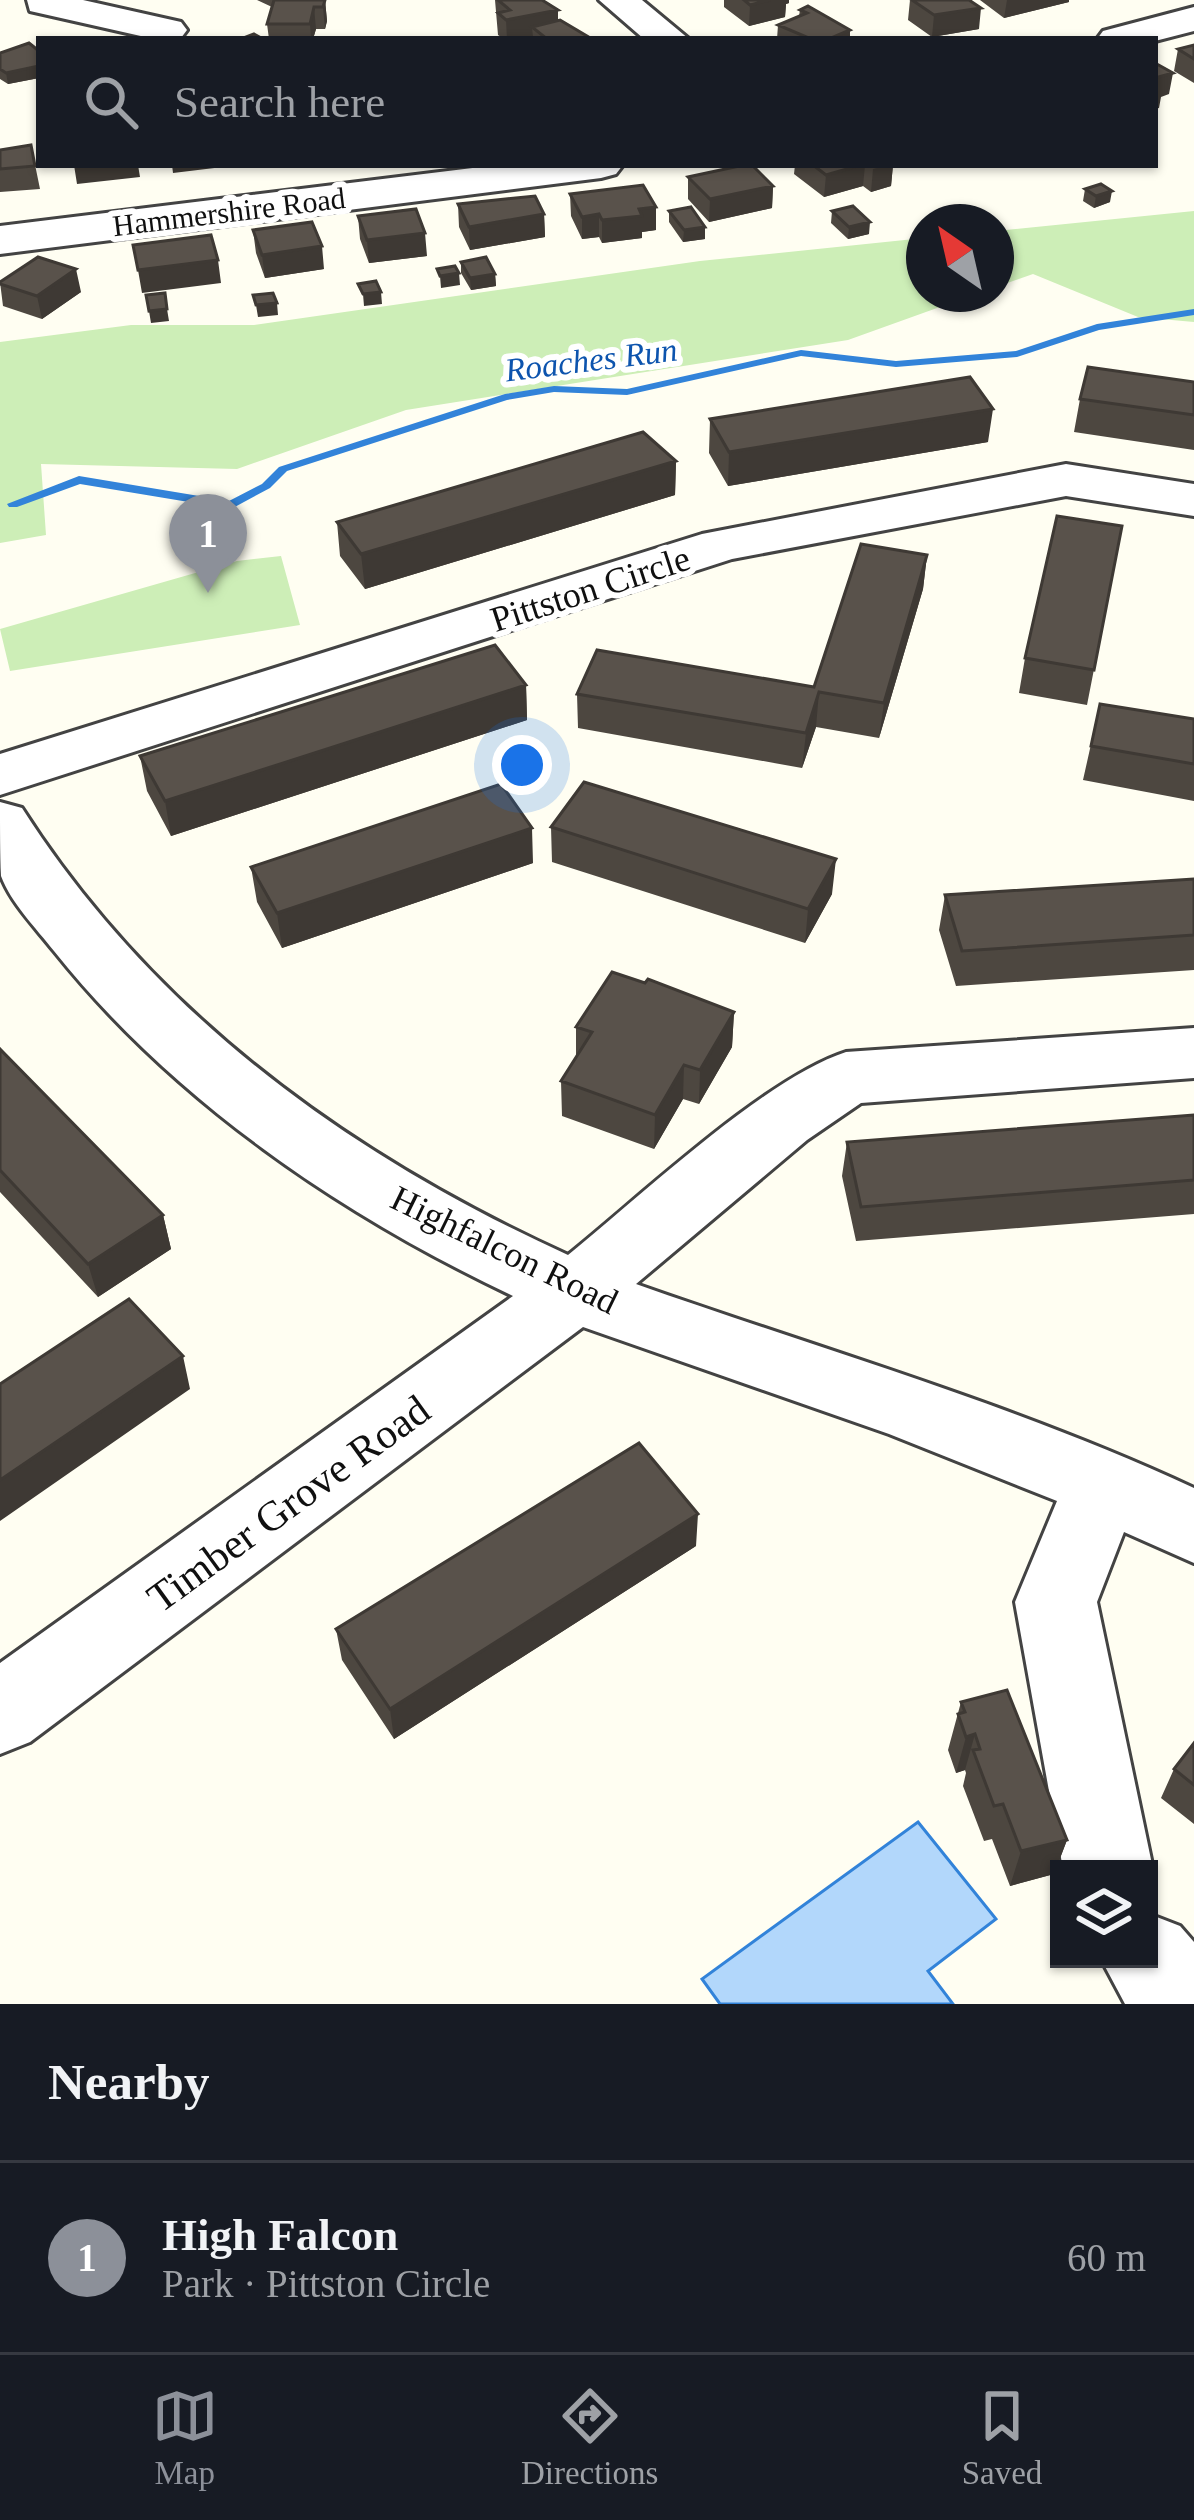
<!DOCTYPE html>
<html lang="en">
<head>
<meta charset="utf-8">
<style>
  body { margin:0; font-family:Georgia,serif; background:#20242c; color:#f1f3f6 }
  .controls { position:absolute; right:36px; bottom:36px; display:grid; overflow:hidden; border-radius:0px; box-shadow:0 3px 9px #0004 }
  .controls button { width:108px; height:108px; display:grid; place-items:center; padding:0; border:0; border-bottom:3px solid #363941; background:#171b24; color:#f1f3f6; font:60px sans-serif }
  .compass { position:absolute; left:906px; top:204px; width:108px; height:108px; border-radius:50%; background:#171b24; box-shadow:0 3px 9px #0004; rotate:326deg }
  .you { position:absolute; left:522px; top:765px; width:42px; height:42px; margin:-30px; border:9px solid #fff; border-radius:50%; background:#1a73e8; box-shadow:0 0 0 18px #1a73e833 }
  .badge { display:grid; place-items:center; width:78px; height:78px; border-radius:50%; background:#8c9099; color:#fff; font-size:39px; font-weight:700 }
  .pin { position:absolute; translate:-50% -99px; filter:drop-shadow(0 3px 6px #0008) }
  .pin::after { content:''; position:absolute; top:63px; width:42px; height:36px; background:inherit; clip-path:polygon(0 0,100% 0,50% 100%) }
  .list { margin:0; padding:0; list-style:none }
  h2 { display:flex; justify-content:space-between; align-items:center; height:156px; margin:0; padding:0 48px; font-size:51px }
  h2 small { font-size:39px; font-weight:400; color:#9ea1a6 }
  .list li { display:grid; grid-template-columns:78px 1fr auto; gap:36px; align-items:center; box-sizing:border-box; height:192px; padding:0 48px; border-top:3px solid #363941 }
  .list b { display:block; font-size:45px; white-space:nowrap }
  .list p { margin:0; font-size:39px; white-space:nowrap; color:#9ea1a6 }
  .list em { font-size:39px; font-style:normal; color:#9ea1a6 }
  .icon { flex:none; width:66px; height:66px; fill:none; stroke:currentColor; stroke-width:2; stroke-linecap:round; stroke-linejoin:round }
  .map { position:relative; flex:none; width:1194px; height:2004px; overflow:hidden }
  .search { position:absolute; background:#171b24; box-shadow:0 3px 9px #0004; left:36px; right:36px; top:36px; height:132px; display:flex; align-items:center; gap:30px; box-sizing:border-box; padding:0 42px; border-radius:0px; color:#9ea1a6; font-size:45px }
  .sheet { height:348px; background:#171b24 }
  nav { display:flex; justify-content:space-around; align-items:center; box-sizing:border-box; height:168px; border-top:3px solid #363941; background:#171b24; font-size:33px; color:#9ea1a6 }
  nav a { display:grid; justify-items:center; gap:6px }
  nav .on { color:#8c9099 }
  .map>svg:first-child { display:block }
  .green { fill:#cdeeb7 }
  .water { fill:#b2d7fb; stroke:#3283d9; stroke-width:3 }
  .lines { fill:none; stroke-linecap:round; stroke-linejoin:round }
  .stream { fill:#3283d9; fill-rule:evenodd }
  .minor-casing { stroke:#434343; stroke-width:6 }
  .minor { fill:#fff; fill-rule:evenodd }
  .wall { fill:#4d4740 }
  .shaded-wall { fill:#3e3934 }
  .building { fill:#59524b; stroke:#3e3934; stroke-width:3 }
  .labels { text-anchor:middle; stroke-width:12; stroke-linejoin:round; paint-order:stroke }
  .far-street-label { font-size:30px; fill:#101010; stroke:#fff }
  .far-water-label { font-size:33px; font-style:italic; fill:#0d54ae; stroke:#fff }
  .street-label { font-size:36px; fill:#101010; stroke:#fff }
  .near-street-label { font-size:42px; fill:#101010; stroke:#fff }
</style>
</head>
<body>
<div class="map">
<svg width="1194" height="2004" viewBox="0 0 1194 2004">
  <rect width="100%" height="100%" fill="#fffef2"/>
  <!-- green -->
  <path class="green" d="M1194,211v111l-56,-5 -105,-43 -37,13v-56z
    M924,238v56h52l-128,46 -442,70 -169,59 -196,-5 5,71 -46,8v-201l131,-17h123l446,-64z
    M281,556l19,69 -290,46 -10,-42 237,-68z"/>
  <!-- water -->
  <path class="water" d="M918,1822l78,97 -68,52 25,33h-233l-18,-25z"/>
  <g class="lines">
    <!-- stream -->
    <path class="stream" d="M1194,309v6l-95,15 -82,27 -121,10 -95,-11 -174,39 -73,-3 -47,8 -220,71 -17,17 -39,21 -151,-25 -63,23h-8l-2,-3 72,-28 150,25 33,-17 17,-17 226,-73 49,-8 73,3 174,-39 95,11 120,-10 81,-27z"/>
    <!-- minor casing -->
    <g class="minor-casing">
      <path id="minor" d="M27,0h56l98,22 6,8 -6,8 -27,1 -124,-28z
        M599,0h43l47,39h-45z
        M1194,7v24l-39,10 -58,-2 6,-8z
        M497,165h126l-7,9 -15,4 -601,76v-28z
        M1066,464l128,20v32l-128,-20 -334,63 -732,236v-41l702,-220z
        M0,802l22,6c131,205 326,347 546,447 70,-56 197,-177 278,-203l348,-24v50l-333,25 -54,37 -171,144c187,66 380,121 558,204v75l-70,-31 -27,70 56,267 -4,9v-9h-86l-48,-267 42,-101 -168,-67 -306,-107 -553,415 -30,12v-91l513,-367c-173,-82 -339,-195 -459,-345 -18,-23 -43,-48 -53,-75 -1,-20 -1,-52 -1,-74z
        M1149,1914l31,12 14,16v62h-69l-24,-45h48z"/>
    </g>
    <!-- minor -->
    <use href="#minor" class="minor"/>
  </g>
  <!-- wall -->
  <path class="wall" d="M257,0h68l2,21 -2,8h-9l-3,10h-44l-2,-15 5,-17z
    M495,0h47l16,20 34,19h-59v-2l-29,2 -6,-4z
    M724,0h65v3l-3,1 -1,13 -36,9 -25,-19z
    M910,0l69,29 -47,8 -24,-17z
    M980,0h89v2l-65,16z
    M800,10l50,20v9h-73l1,-14 21,-9z
    M1194,45v38l-20,-12 4,-22z
    M39,51v27l-31,6 -8,-5v-26z
    M31,145l9,44 -40,3v-42z
    M795,165h98l-2,21 -20,6 -8,-6 -39,11 -30,-23z
    M688,177l85,9 -1,22 -63,14 -21,-23z
    M1085,189l25,13 -16,6 -11,-7z
    M570,194l86,36 -14,2v6l-40,5 -3,-6 -17,2 -11,-23z
    M458,204l86,10 1,23 -75,13 -11,-23z
    M669,211l36,28 -22,3 -14,-20z
    M832,211l37,23 -21,5 -17,-16z
    M358,216l69,40 -58,7 -9,-24z
    M253,230l71,39 -59,9 -9,-25z
    M461,262l34,12 1,12 -25,4 -10,-17z
    M0,282l81,10 -39,27 -39,-13z
    M1194,382v68l-120,-18 6,-33z
    M710,419l278,23 -260,44 -19,-33z
    M676,461l-1,34 -310,94 -25,-33 -3,-34z
    M1122,526l-35,179 -68,-12 6,-35z
    M927,555l-4,34 -44,149 -63,-11 -14,41 -224,-40 -1,-34 237,-7z
    M526,685l1,35 -356,116 -24,-45 -7,-35z
    M1100,704l94,15v82l-111,-21z
    M551,827l281,67 -27,49 -253,-81z
    M533,863l-251,85 -25,-46 -6,-35z
    M1194,879v91l-238,16 -17,-56 6,-35z
    M734,1012l-2,35 -33,57 -16,-5 -29,50 -92,-33 -1,-35 15,-23v-31z
    M0,1049l163,166 8,34 -73,48 -98,-105z
    M1194,1115v99l-338,27 -14,-65 5,-34z
    M696,1546l-302,193 -52,-79 -6,-31z
    M961,1702l106,138 -13,34 -44,12 -18,-47 -8,2 -21,-55 3,-13 -1,-3 -9,3 -8,-23z
    M1194,1743v81l-33,-26 13,-29z"/>
  <!-- shaded-wall -->
  <path class="shaded-wall" d="M325,0l2,21 -2,8 -2,-22z
    M770,0h19v3l-3,1 -1,13 -36,9 1,-21z
    M1007,0h62v2l-65,16z
    M314,7l2,22 -3,10h-2l-1,-15z
    M981,8l-2,21 -47,8 2,-22z
    M558,10v22l-26,-5 1,10 -26,2 -1,-19z
    M850,30v9h-21z
    M39,66v12l-31,6 -2,-11z
    M1173,73l-4,21 -8,3 -2,11 -4,1v-31z
    M74,165h64l2,12 -63,7z
    M172,165h59v1l-58,7z
    M861,165h4l-2,21 -39,11 2,-22z
    M888,165h5l-2,21 -20,6 2,-23z
    M773,186l-1,22 -63,14 1,-23z
    M1112,191l-2,11 -16,6 2,-12z
    M656,207v23l-14,2v6l-40,5v-23l37,-11z
    M544,214l1,23 -75,13 -1,-23z
    M599,214v23l-17,2v-22z
    M870,222l-1,12 -21,5 1,-12z
    M705,227v12l-22,3 1,-12z
    M425,233l2,23 -58,7 -2,-23z
    M322,246l2,23 -59,9 -3,-23z
    M218,260l3,23 -79,10 -4,-23z
    M76,269l5,23 -39,27 -5,-23z
    M459,273l1,12 -19,3 -1,-12z
    M495,274l1,12 -25,4 -1,-12z
    M381,292l1,12 -18,2 -1,-12z
    M277,303l1,12 -20,2 -2,-12z
    M167,309l2,12 -18,2 -2,-12z
    M993,409l-5,33 -260,44 1,-34z
    M676,461l-1,34 -310,94 -4,-35z
    M927,555l-4,34 -44,149 5,-35z
    M526,685l1,35 -356,116 -6,-35z
    M819,692l-3,35 -14,41 4,-35z
    M532,828l1,35 -251,85 -5,-35z
    M836,859l-4,35 -27,49 3,-34z
    M734,1012l-2,35 -33,57 1,-34z
    M684,1065l-1,34 -29,50 1,-34z
    M163,1215l8,34 -73,48 -10,-33z
    M183,1356l7,33 -190,132v-41z
    M698,1514l-2,32 -302,193 -4,-30z
    M975,1734l-10,36 -9,3 10,-36z
    M1067,1840l-13,34 -44,12 11,-35z"/>
  <!-- building -->
  <path class="building" d="M274,0h51l-2,7h-9l-4,17h-43z
    M498,0h44l16,10 -52,10 -8,-7 12,-3z
    M744,0h26l-20,5z
    M912,0h57l12,8 -47,7z
    M808,6l42,24 -21,9h-18l-33,-14 29,-12 -7,-3z
    M560,20l32,19h-45l-15,-12z
    M254,34l9,5h-22z
    M29,43l10,8v15l-33,7 -6,-4v-16z
    M1194,45v14l-16,-10z
    M1155,63l18,10 -18,5z
    M31,145l4,21 -35,3v-19z
    M744,165h8l21,21 -63,13 -22,-22z
    M813,165h48l-35,10z
    M1101,184l11,7 -16,5 -11,-7z
    M643,185l13,22 -17,2 3,7 -40,4 -3,-6 -17,3 -12,-23z
    M535,196l9,18 -75,13 -11,-23z
    M853,206l17,16 -21,5 -17,-16z
    M691,207l14,20 -21,3 -15,-19z
    M416,209l9,24 -58,7 -9,-24z
    M312,222l10,24 -60,9 -9,-25z
    M211,235l7,25 -80,10 -5,-25z
    M38,257l38,12 -39,27 -37,-12v-2z
    M486,257l9,17 -25,4 -9,-16z
    M455,266l4,7 -19,3 -3,-7z
    M376,281l5,11 -18,2 -5,-10z
    M165,293l2,16 -18,2 -3,-16z
    M273,293l4,10 -21,2 -3,-10z
    M1088,367l106,15v33l-114,-16z
    M970,377l23,32 -264,43 -19,-33z
    M643,432l33,29 -315,93 -24,-32z
    M1057,516l65,10 -28,144 -69,-12z
    M861,544l66,11 -43,148 -65,-11 -13,41 -229,-39 20,-44 217,37z
    M495,645l31,40 -361,116 -25,-45z
    M1100,704l94,15v45l-103,-18z
    M584,782l252,77 -28,50 -257,-82z
    M501,784l31,44 -255,85 -26,-46z
    M1194,879v56l-232,16 -17,-56z
    M612,972l33,11 3,-4 86,33 -34,58 -16,-5 -29,50 -94,-34 31,-49 -16,-5z
    M0,1049l163,166 -75,49 -88,-94z
    M1194,1115v65l-333,27 -14,-65z
    M129,1299l54,57 -183,124v-96z
    M639,1443l59,71 -308,195 -54,-80z
    M1007,1690l60,150 -46,11 -18,-47 -9,2 -21,-56 7,-1 -5,-15 -9,3 -8,-23 7,-2 -4,-10z
    M1194,1743v42l-20,-16z"/>
  <g class="labels">
    <!-- far-street labels -->
    <g class="far-street-label">
      <text transform="translate(229 212) rotate(-7)" y="10">Hammershire Road</text>
    </g>
    <!-- far-water labels -->
    <g class="far-water-label">
      <text transform="translate(591 359) rotate(-7)" y="12">Roaches Run</text>
    </g>
    <!-- street labels -->
    <g class="street-label">
      <text transform="translate(590 588) rotate(-18)" y="13">Pittston Circle</text>
      <text transform="translate(505 1249) rotate(26)" y="13">Highfalcon Road</text>
    </g>
    <!-- near-street labels -->
    <g class="near-street-label">
      <text transform="translate(288 1503) rotate(-36)" y="15">Timber Grove Road</text>
    </g>
  </g>
</svg>
<div class="controls">
<button><svg class="icon" aria-label="layers" viewBox="0 0 24 24"><path d="M12 4l9 5-9 5-9-5zM3 14l9 5 9-5"/></svg></button>
</div>
<svg class="compass" viewBox="-18 -18 36 36"><path d="M0-13l5 13h-10z" fill="#e53935"/><path d="M0 13l5-13h-10z" fill="#9ea1a6"/></svg>
<div class="you"></div>
<div class="pin badge" style="left:208px;top:593px">1</div>
<div class="search"><svg class="icon" aria-label="search" viewBox="0 0 24 24"><circle cx="10" cy="10" r="6"/><path d="M15 15l6 6"/></svg>Search here</div>
</div>
<section class="sheet">
<h2>Nearby<small></small></h2>
<ul class="list">
<li><span class="badge">1</span><div><b>High Falcon</b><p>Park · Pittston Circle</p></div><em>60 m</em></li>
</ul>
</section>
<nav>
<a class="on"><svg class="icon" aria-label="map" viewBox="0 0 24 24"><path d="M3 6l6-2 6 2 6-2v14l-6 2-6-2-6 2zM9 4v14M15 6v14"/></svg>Map</a>
<a><svg class="icon" aria-label="directions" viewBox="0 0 24 24"><path d="M12 3l9 9-9 9-9-9zM9 14v-3h6M13 9l2 2-2 2"/></svg>Directions</a>
<a><svg class="icon" aria-label="saved" viewBox="0 0 24 24"><path d="M7 4h10v16l-5-4-5 4z"/></svg>Saved</a>
</nav>
</body>
</html>
